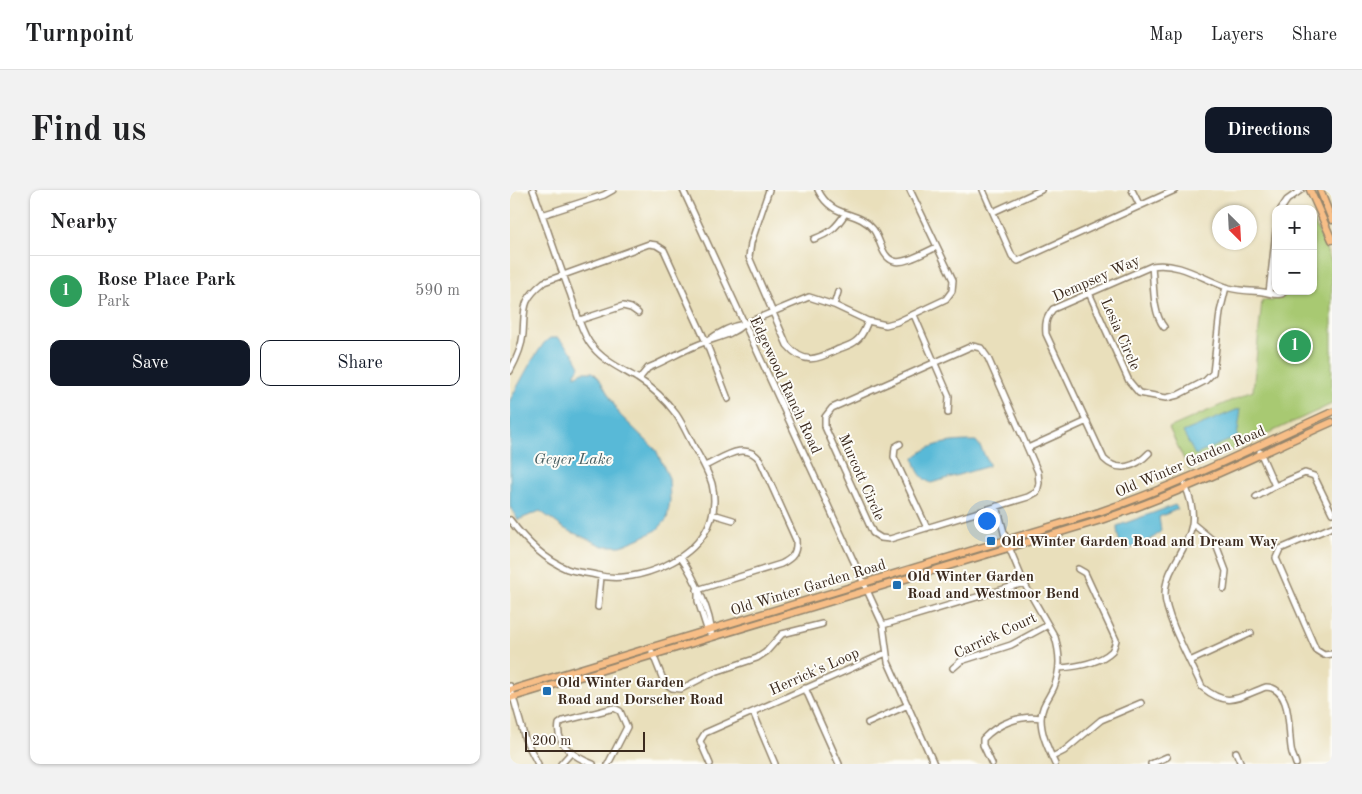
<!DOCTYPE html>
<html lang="en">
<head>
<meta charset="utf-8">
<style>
  body { margin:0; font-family:"Old Standard TT",serif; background:#f2f2f2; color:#202124 }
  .controls { position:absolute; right:15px; top:15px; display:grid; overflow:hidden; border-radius:10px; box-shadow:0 1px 4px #0004 }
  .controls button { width:45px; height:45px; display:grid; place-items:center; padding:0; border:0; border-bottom:1px solid #e0e0e0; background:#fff; color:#202124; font:25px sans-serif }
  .compass { position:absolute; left:702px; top:15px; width:45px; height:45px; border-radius:50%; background:#fff; box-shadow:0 1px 4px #0004; rotate:156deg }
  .scale { position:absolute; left:15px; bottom:12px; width:120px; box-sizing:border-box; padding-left:5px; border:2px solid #3b2a1e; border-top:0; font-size:14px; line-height:18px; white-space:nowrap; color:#3b2a1e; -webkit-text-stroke:4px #fdfcf7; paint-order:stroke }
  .you { position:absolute; left:476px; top:330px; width:18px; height:18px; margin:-12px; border:4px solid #fff; border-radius:50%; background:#1a73e8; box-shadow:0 0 0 8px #1a73e833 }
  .badge { display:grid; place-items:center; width:32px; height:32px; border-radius:50%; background:#111827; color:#fff; font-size:16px; font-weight:700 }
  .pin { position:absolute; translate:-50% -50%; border:2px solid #fff; box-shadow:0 1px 5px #0006 }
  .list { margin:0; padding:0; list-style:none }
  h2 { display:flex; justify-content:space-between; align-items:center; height:65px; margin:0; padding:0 20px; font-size:21px }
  h2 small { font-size:16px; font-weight:400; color:#757577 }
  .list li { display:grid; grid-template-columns:32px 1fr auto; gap:15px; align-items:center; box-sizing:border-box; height:70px; padding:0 20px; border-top:1px solid #e0e0e0 }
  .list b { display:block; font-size:19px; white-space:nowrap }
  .list p { margin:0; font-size:16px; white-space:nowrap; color:#757577 }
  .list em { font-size:16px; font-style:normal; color:#757577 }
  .actions { display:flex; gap:10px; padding:15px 20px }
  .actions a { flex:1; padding:11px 0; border:1px solid #111827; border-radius:10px; text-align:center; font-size:18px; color:#111827 }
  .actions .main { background:#111827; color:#fff }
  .map { position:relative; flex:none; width:822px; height:574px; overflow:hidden; border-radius:10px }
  header { display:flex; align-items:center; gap:30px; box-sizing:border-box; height:70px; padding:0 25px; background:#fff; border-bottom:1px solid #e0e0e0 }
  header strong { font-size:24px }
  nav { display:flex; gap:28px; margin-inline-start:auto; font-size:18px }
  .intro { display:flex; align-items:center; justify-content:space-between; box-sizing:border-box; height:120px; padding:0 30px }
  h1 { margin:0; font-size:35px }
  .button { padding:12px 22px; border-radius:10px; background:#111827; color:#fff; font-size:18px; font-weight:700 }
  main { display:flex; gap:30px; padding:0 30px }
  aside { flex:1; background:#fff; border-radius:10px; box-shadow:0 1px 4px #0004 }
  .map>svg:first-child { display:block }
  .green { fill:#a8c972; stroke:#727a48 }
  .water { fill:#58b9d7; stroke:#4a727a }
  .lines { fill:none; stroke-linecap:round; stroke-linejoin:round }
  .minor-casing { stroke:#92846c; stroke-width:8 }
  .major-casing { stroke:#92846c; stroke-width:9 }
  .minor { stroke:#fff; stroke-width:5 }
  .major { stroke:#f7be87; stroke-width:6 }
  .poi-dot { fill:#1f6fb2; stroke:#fdfcf7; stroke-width:2 }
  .labels { text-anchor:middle; stroke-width:4; stroke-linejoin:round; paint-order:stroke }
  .street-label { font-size:15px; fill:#3b2a1e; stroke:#fdfcf7 }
  .poi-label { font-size:15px; font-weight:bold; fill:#3b2a1e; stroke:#fdfcf7; text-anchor:start }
  .water-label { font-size:16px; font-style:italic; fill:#455c5f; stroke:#fdfcf7 }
</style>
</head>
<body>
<header>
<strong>Turnpoint</strong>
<nav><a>Map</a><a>Layers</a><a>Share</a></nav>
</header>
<div class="intro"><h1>Find us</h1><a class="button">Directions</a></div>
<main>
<aside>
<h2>Nearby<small></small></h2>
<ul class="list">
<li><span class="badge" style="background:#2e9e5b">1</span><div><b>Rose Place Park</b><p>Park</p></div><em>590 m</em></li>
</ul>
<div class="actions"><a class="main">Save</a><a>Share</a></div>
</aside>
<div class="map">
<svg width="822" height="574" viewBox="0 0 822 574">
  <rect width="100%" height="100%" fill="#fdfcf7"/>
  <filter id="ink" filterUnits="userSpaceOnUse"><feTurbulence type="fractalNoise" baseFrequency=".02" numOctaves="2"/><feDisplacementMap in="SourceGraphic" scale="10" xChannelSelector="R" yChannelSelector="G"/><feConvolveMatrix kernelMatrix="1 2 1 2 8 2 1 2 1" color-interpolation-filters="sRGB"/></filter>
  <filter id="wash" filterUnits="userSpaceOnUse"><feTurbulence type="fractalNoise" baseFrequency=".0096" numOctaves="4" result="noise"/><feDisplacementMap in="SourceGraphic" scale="20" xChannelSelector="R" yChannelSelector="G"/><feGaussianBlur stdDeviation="1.12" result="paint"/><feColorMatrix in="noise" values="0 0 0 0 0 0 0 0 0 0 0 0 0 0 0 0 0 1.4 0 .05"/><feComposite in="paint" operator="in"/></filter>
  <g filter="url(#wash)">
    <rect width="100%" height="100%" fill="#e9dfbb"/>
    <!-- green -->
    <path class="green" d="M803,29l19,44v141l-143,66 -20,-42 84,-37 9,-91 11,1 3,-28v18h37z"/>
    <!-- water -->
    <path class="water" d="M40,148h8l15,15 7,13 -5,7v3l8,-4h10l6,6 21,37 36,35 13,28 1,22 -3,19 -10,11 -19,9 -17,7h-18l-38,-17 -25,-18 -22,9 -8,-13v-107l21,-38 13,-19z
      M731,218l-4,29 -42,18 -12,-23z
      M466,251l4,5 9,18v2l-58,17c-11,-5 -15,-14 -17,-25 17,-16 39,-17 62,-17z
      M665,315l3,4 -19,8 2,14c-9,10 -24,15 -36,19 -6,-6 -8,-16 -8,-24z"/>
  </g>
  <g filter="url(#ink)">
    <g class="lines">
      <!-- minor casing -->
      <g class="minor-casing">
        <path id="minor" d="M173,0l200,435 5,37 46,102
          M259,0l-18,53 -2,14 38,88c18,21 30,14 52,4 5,-2 13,-4 17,-8 7,-5 9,-13 12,-20
          M308,0c15,30 39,19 55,39 8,10 8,28 21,32 10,4 33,-10 43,-14
          M473,0l29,66 6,5 157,-71
          M622,0l8,16
          M771,19l6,-9 14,-10
          M483,22l48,-22
          M32,25l62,-20 9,-5
          M304,49c16,-6 22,-11 31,-25
          M642,76c2,18 0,46 12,61
          M579,103l40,88 10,12 27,5 12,-3 27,-14 8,-8 7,-61 6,-25
          M759,103l7,-62
          M324,115l4,-13
          M404,125l35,81 -1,17
          M70,130l43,-14 8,2 7,5
          M196,152c12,-9 24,-16 38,-18l65,-27 25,8 34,16 18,4 11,-3 49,-23 6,-8 1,-11 -43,-90
          M462,156l9,2 7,10 50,114 1,11 -2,9 -9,5 -138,42 -9,-1 -8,-5 -48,-106v-10l7,-9z
          M0,181c6,-11 12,-25 13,-37 2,-27 -2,-33 21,-52l105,-38 7,1 8,5 42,92 22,57
          M129,189l9,-11 7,-3c17,-8 33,-17 50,-23 14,-5 27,-7 39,-18
          M390,254l-5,3 -1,10 33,71
          M518,258l59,-27
          M750,262l15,34
          M639,263c-13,14 -31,20 -45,6l-58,-125c-1,-11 0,-16 7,-25l99,-43c27,-5 52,14 77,22 11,3 23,3 34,4 7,1 13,4 19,2l3,-3
          M675,295c15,36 6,49 -11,80 -5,9 -9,18 -9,29 0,23 27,70 37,93 27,22 36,10 64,0 28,1 21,47 26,66 1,3 3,7 4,11
          M746,307l19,-11 30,-13 9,3 18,37
          M487,316l9,34 18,43 31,54c5,17 6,32 -1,50 -5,11 -13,19 -13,32 0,16 8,31 14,45
          M203,324l20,6
          M0,330c15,20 33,39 57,49 9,3 20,4 29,6 23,6 49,0 70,-10 32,-15 55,-43 46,-81 -4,-13 -11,-25 -18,-37 -6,-11 -11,-23 -18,-33 -11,-15 -23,-26 -39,-36 -17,-10 -36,-18 -48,-36 -9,-14 -13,-32 -19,-49 -13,-34 -24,-69 -37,-103
          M683,334l22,18 11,29 -2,18
          M822,337l-52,22 -4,9 40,92 8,5 8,-1
          M171,368c12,17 33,59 30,79
          M187,400l84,-26c12,-6 16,-11 15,-24l-36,-80c-15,-20 -37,-2 -55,6
          M188,403v8l10,31
          M88,417l3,-30
          M373,435l141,-42
          M142,462l10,25 4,7 6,4 9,1 31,-16 45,-15 9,-6 16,-18 40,-10
          M680,471l61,-28
          M443,478l8,-7 50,-16 37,-20
          M549,478c16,-1 41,-5 53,-17 2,-3 3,-7 4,-11l-31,-67 -7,-4
          M0,496l15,53 13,25
          M295,498l34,76
          M243,522l22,52
          M358,533l40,-18
          M726,562l5,12
          M542,567l12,-6 37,-31 40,-17
          M51,574l10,-11
          M83,574c-17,-6 -38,-19 -34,-40l4,-3 51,-13 6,3 7,16 -19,37
          M200,574l-10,-23 5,-8 181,-80
          M482,574l-9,-19v-6c15,-16 37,-24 58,-21
          M641,574l16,-7"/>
      </g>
      <!-- major casing -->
      <g class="major-casing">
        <path id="major" d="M800,0l22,50
          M810,0l12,30
          M0,500l589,-178c80,-27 156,-65 233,-100
          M0,508l591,-178c80,-27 155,-64 231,-98"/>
      </g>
      <!-- minor -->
      <use href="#minor" class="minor"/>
      <!-- major -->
      <use href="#major" class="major"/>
    </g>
  </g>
  <!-- markers -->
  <g class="poi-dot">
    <rect x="476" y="346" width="10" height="10" rx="2.5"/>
    <rect x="382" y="390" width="10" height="10" rx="2.5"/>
    <rect x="32" y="496" width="10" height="10" rx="2.5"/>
  </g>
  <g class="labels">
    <!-- street labels -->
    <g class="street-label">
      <text transform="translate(586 88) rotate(-24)" y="5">Dempsey Way</text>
      <text transform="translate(611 144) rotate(66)" y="5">Lesia Circle</text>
      <text transform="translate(276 195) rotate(65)" y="5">Edgewood Ranch Road</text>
      <text transform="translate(680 271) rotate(-23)" y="5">Old Winter Garden Road</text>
      <text transform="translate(352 287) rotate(66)" y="5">Murcott Circle</text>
      <text transform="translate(298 397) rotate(-17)" y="5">Old Winter Garden Road</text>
      <text transform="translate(485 445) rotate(-25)" y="5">Carrick Court</text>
      <text transform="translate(304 481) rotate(-24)" y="5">Herrick's Loop</text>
    </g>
    <!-- poi labels -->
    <g class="poi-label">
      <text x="491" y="356">Old Winter Garden Road and Dream Way</text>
      <text x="397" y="391">Old Winter Garden<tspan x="397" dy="17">Road and Westmoor Bend</tspan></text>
      <text x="47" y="497">Old Winter Garden<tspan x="47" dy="17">Road and Dorscher Road</tspan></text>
    </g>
    <!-- water labels -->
    <g class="water-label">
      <text x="63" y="274">Geyer Lake</text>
    </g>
  </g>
</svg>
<div class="controls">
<button>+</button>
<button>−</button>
</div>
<svg class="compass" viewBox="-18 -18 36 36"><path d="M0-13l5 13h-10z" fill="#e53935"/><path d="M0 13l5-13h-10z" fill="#757577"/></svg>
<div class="scale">200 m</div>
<div class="you"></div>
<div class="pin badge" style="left:785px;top:156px;background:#2e9e5b">1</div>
</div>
</main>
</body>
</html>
